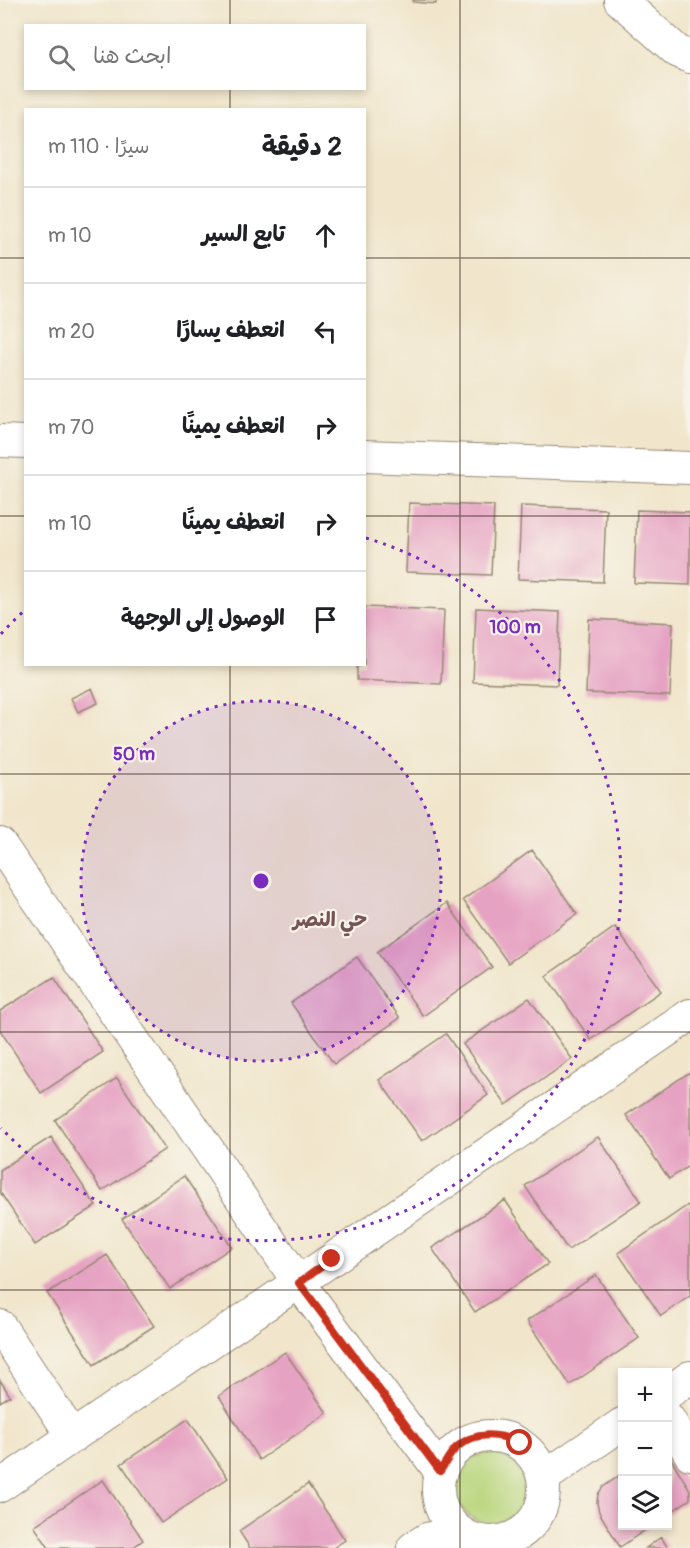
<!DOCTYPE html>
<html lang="ar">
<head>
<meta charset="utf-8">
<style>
  body { margin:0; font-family:Pangolin,"Playpen Sans Arabic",sans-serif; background:#f6f6f6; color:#202124; direction:rtl }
  .controls { position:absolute; right:18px; bottom:18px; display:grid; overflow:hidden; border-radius:0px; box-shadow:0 3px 9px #0003 }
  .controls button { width:54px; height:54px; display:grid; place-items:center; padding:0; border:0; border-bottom:2px solid #e0e0e0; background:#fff; color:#202124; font:30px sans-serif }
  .stop { position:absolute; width:18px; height:18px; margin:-14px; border:4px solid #c8321e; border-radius:50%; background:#fff }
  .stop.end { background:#c8321e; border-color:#fff; box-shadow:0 2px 6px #0008 }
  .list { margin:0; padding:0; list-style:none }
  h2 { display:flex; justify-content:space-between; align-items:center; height:78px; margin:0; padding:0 24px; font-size:26px }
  h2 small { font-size:20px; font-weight:400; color:#757577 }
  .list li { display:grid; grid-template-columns:39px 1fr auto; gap:18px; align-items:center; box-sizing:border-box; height:96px; padding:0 24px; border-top:2px solid #e0e0e0 }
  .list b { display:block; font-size:22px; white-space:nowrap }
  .list em { font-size:20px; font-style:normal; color:#757577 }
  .icon { flex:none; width:33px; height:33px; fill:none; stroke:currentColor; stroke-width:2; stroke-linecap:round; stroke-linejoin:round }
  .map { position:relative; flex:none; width:690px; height:1548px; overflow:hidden; direction:ltr }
  .search { position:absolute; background:#fff; box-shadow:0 3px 9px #0003; left:24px; top:24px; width:342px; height:66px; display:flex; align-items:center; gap:15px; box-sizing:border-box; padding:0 21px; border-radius:0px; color:#757577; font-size:22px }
  .panel { position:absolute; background:#fff; box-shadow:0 3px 9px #0003; left:24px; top:108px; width:342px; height:558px; border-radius:0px; direction:rtl }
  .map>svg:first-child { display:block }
  .green { fill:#b8d57b; stroke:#7a804c; stroke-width:1.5 }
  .building { fill:#e6a2c2 }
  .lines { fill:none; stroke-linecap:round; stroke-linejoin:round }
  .minor-casing { stroke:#968875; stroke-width:34 }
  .minor { stroke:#fff; stroke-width:32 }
  .route { stroke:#c8321e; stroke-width:8 }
  .grid { fill:none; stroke:#3b2a1e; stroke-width:1.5; stroke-opacity:0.55 }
  .ring { fill:none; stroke:#7b2cbf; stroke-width:3; stroke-dasharray:3 6 }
  .labels { text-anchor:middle; stroke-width:4.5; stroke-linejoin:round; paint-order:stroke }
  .neighbourhood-label { font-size:20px; font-weight:bold; fill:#775457; stroke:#f7f3e8 }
  .centre { fill:#7b2cbf; stroke:#f7f3e8; stroke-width:3 }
  .ring-label { font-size:18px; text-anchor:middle; font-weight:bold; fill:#7b2cbf; stroke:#f7f3e8; stroke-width:4.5; stroke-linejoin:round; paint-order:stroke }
</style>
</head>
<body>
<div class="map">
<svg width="690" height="1548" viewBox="0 0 690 1548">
  <rect width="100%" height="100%" fill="#f7f3e8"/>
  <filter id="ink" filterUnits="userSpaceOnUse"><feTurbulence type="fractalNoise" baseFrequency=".0167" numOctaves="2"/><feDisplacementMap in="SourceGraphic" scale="12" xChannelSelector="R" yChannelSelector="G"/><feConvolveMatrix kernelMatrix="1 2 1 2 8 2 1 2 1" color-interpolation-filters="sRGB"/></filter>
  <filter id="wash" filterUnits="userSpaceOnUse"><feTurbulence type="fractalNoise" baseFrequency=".008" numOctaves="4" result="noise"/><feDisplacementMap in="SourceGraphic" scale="24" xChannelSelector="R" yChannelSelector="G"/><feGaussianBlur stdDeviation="1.35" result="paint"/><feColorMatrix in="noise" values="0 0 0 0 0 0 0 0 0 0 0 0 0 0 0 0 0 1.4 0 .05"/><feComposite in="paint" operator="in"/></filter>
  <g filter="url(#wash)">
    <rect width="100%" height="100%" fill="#f1e6cc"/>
    <!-- green -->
    <path class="green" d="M455 1488a35 35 0 1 1 70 0a35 35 0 1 1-70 0Z"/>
    <g id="blocks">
      <!-- building -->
      <path class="building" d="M413,0h23v4l-23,-2z
        M409,503l85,3 -3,69 -85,-3z
        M521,506l85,3 -3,73 -85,-3z
        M637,510l53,2v73l-56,-2z
        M364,607l80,3 -3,74 -84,-4v-16h7z
        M476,608l84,4 -3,73 -84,-3z
        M589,619l84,4 -3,73 -84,-3z
        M92,688l6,15 -20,9 -7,-14z
        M532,850l45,64 -69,49 -45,-63z
        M447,903l45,64 -69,49 -46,-64z
        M615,927l46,64 -70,49 -45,-64z
        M357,957l43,61 -66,46 -43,-61z
        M54,977l49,75 -62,41 -41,-63v-19z
        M529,998l43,61 -66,46 -43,-61z
        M446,1034l42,61 -66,46 -43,-61z
        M690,1072v93l-21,14 -43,-64z
        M117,1078l48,71 -63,42 -47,-71z
        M51,1137l45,69 -61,39 -35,-53v-22z
        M598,1137l43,64 -73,49 -43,-64z
        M184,1176l48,71 -62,42 -48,-70z
        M505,1200l43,64 -73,48 -43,-64z
        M688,1205l2,3v88l-29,20 -43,-63z
        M107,1255l47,71 -60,39 -47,-72z
        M596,1275l43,63 -69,47 -43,-64z
        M285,1352l42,61 -68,47 -40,-64z
        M0,1380l10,16 -10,6z
        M188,1419l40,59 -67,45 -40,-59z
        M668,1454l22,36v9l-22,15z
        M622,1474v52h29l-31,21 -21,-35 -2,-9 1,-9 5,-7z
        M103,1480l40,60 -11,8h-83l-15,-22z
        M308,1484l37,56 -12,8h-83l-11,-17z
        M661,1537l7,11h-22z"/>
    </g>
  </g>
  <g filter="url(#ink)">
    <use href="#blocks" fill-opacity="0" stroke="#968875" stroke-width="1.5"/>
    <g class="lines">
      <!-- minor casing -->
      <g class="minor-casing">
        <path id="minor" d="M620,0l57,51 13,6
          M0,441l26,1
          M364,456l326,12
          M0,844l299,439 141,188
          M0,1326l73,111
          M668,1393l22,-16
          M668,1418l22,36
          M438 1489a53 53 0 1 1 106 0a53 53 0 1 1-106 0Z
          M543,1478l79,-54
          M0,1486l690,-471
          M413,1548l14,-9 33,-7"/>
      </g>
      <!-- minor -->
      <use href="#minor" class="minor"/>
    </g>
  </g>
  <g class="lines" filter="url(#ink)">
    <!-- route -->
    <path class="route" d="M332,1259l-33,24 141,188c5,-7 10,-18 17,-24 18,-16 42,-14 63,-4"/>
  </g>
  <!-- grid -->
  <path class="grid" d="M230,0v26M460,0v1548M230,88v22M0,258h26M364,258h326M0,516h26M364,516h326M230,664v884M0,774h690M0,1032h690M0,1290h690"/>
  <!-- distance rings -->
  <circle cx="261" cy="881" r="180" fill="#7b2cbf" fill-opacity=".12"/>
  <g class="ring">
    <circle cx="261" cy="881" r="180"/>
    <path d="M1 634A359 359 0 0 1 25 610M366 538A359 359 0 1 1 1 1128"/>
  </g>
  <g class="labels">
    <!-- neighbourhood labels -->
    <g class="neighbourhood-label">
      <text x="330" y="926">حي النصر</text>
    </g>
  </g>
  <circle cx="261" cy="881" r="9" class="centre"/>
  <g class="ring-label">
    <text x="515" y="633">100 m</text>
    <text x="134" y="760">50 m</text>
  </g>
</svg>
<div class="controls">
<button>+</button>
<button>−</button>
<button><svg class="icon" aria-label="layers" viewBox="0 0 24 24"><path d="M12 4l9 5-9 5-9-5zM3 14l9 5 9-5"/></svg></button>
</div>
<div class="stop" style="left:520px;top:1443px"></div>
<div class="stop end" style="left:332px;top:1259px"></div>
<div class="search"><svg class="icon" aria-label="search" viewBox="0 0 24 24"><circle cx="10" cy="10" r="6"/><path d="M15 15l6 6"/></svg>ابحث هنا</div>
<section class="panel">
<h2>2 دقيقة<small>سيرًا · 110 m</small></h2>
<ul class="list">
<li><svg class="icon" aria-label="ahead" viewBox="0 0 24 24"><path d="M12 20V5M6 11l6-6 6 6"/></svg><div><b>تابع السير</b></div><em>10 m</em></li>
<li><svg class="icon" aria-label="left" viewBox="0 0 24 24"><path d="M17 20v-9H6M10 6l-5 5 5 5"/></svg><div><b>انعطف يسارًا</b></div><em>20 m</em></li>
<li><svg class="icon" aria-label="right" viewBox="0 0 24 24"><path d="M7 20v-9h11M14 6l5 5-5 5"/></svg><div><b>انعطف يمينًا</b></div><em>70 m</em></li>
<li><svg class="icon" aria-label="right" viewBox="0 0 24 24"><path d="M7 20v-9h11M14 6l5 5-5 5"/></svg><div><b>انعطف يمينًا</b></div><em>10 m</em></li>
<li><svg class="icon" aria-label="arrive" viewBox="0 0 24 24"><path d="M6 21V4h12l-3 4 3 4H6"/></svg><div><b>الوصول إلى الوجهة</b></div></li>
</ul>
</section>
</div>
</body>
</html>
